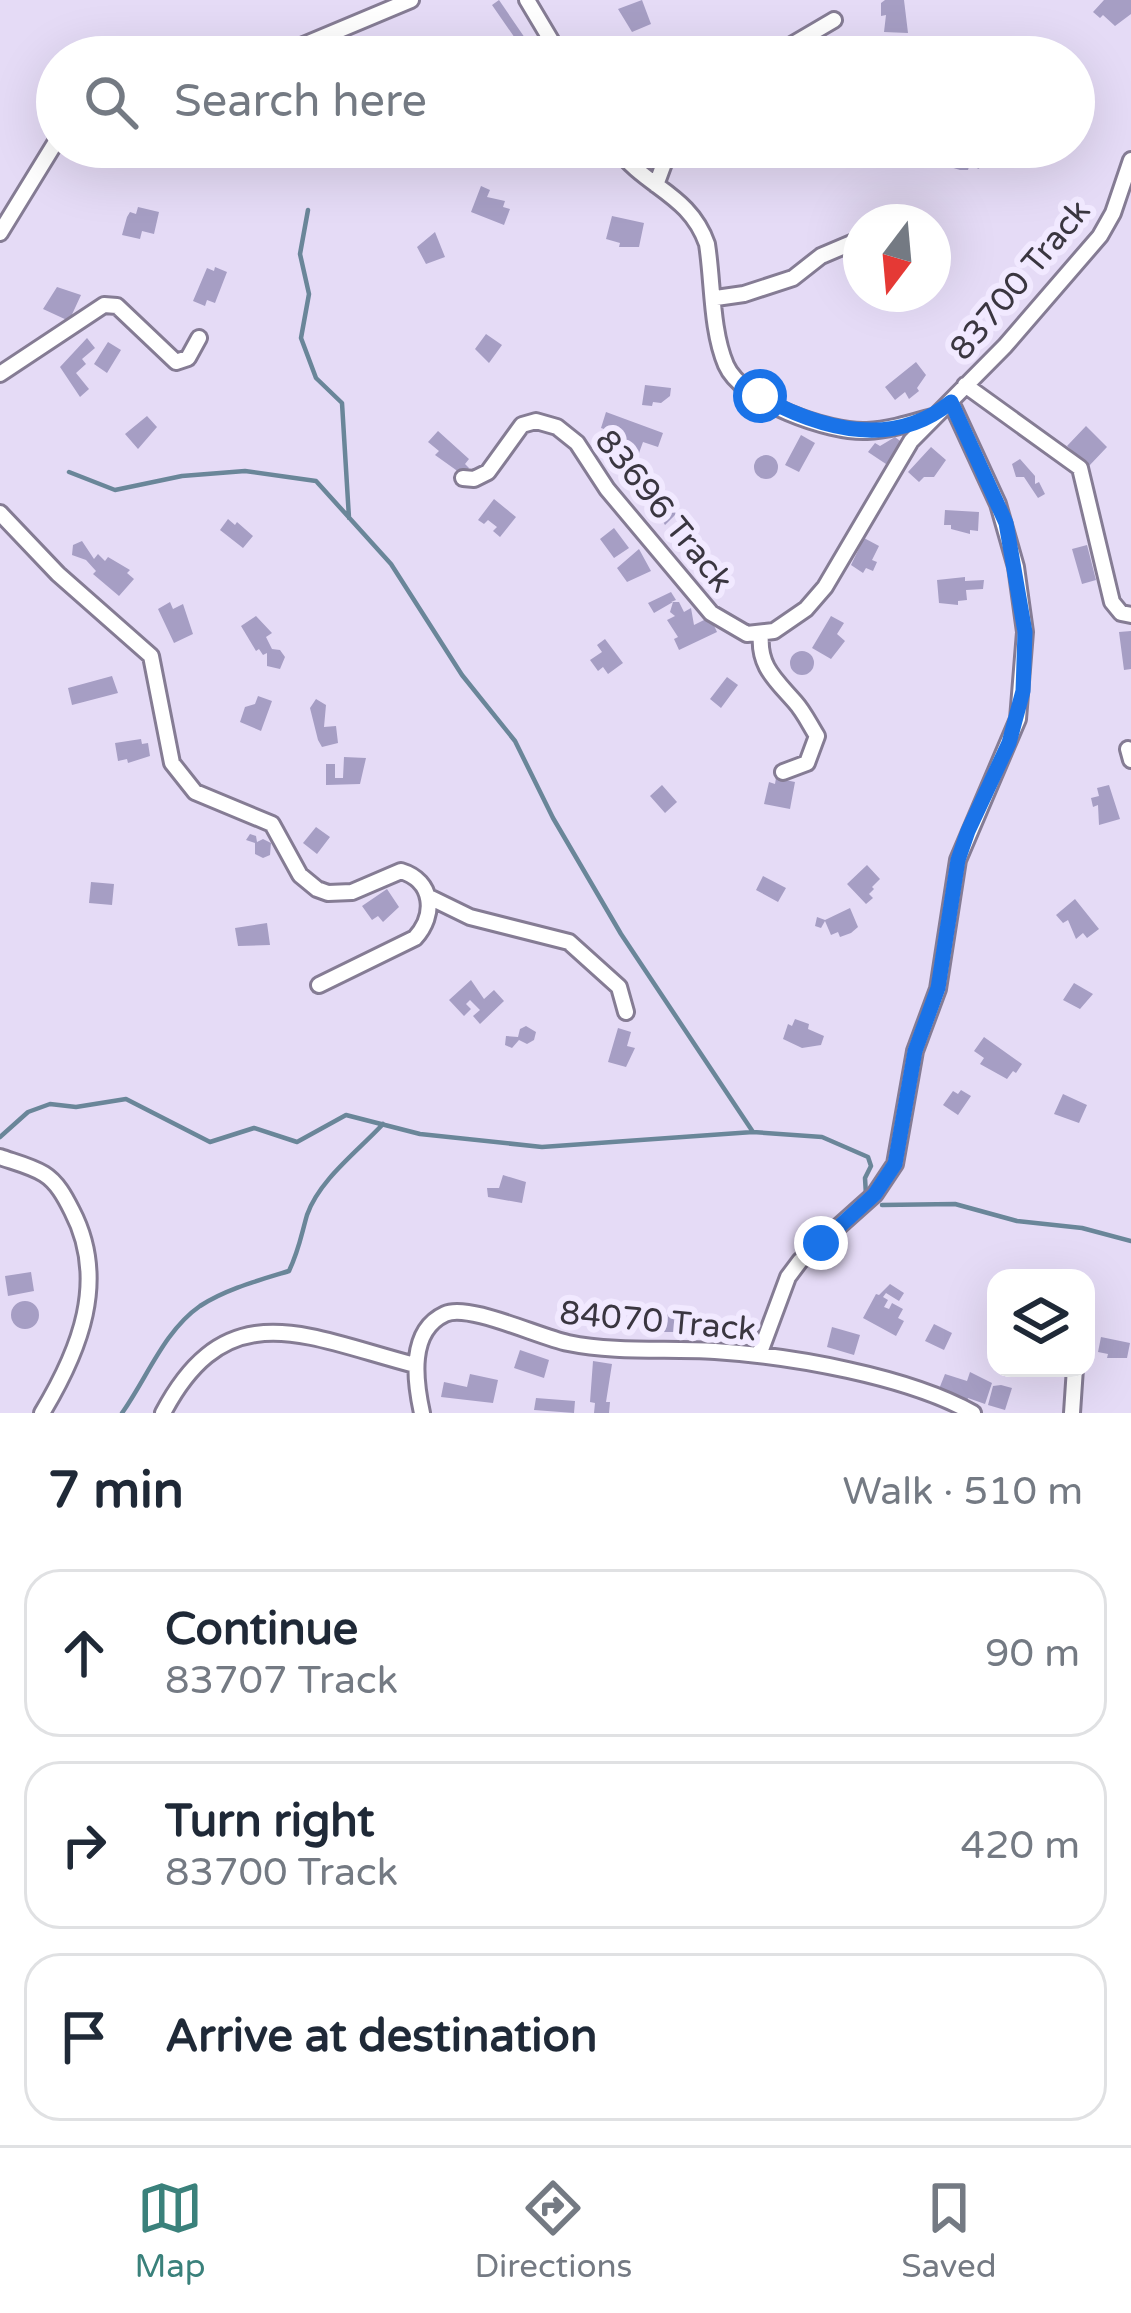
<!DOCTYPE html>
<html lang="en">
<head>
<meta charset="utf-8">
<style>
  body { margin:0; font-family:"Varela Round",sans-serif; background:#f6f6f7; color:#1f2937 }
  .controls { position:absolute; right:36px; bottom:36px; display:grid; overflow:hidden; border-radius:24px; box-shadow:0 12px 48px #0002 }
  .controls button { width:108px; height:108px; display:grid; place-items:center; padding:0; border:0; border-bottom:3px solid #e0e1e3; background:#fff; color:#1f2937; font:60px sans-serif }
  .compass { position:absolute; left:843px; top:204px; width:108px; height:108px; border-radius:50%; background:#fff; box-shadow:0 12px 48px #0002; rotate:196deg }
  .stop { position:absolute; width:36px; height:36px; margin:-27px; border:9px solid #1a73e8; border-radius:50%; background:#fff }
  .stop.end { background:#1a73e8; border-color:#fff; box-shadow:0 3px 12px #0008 }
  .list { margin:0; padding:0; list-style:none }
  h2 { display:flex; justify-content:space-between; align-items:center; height:156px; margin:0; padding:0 48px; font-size:51px }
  h2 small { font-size:39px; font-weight:400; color:#747a83 }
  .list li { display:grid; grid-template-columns:78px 1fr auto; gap:36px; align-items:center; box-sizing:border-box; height:168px; margin:0 24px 24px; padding:0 24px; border:3px solid #e0e1e3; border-radius:36px }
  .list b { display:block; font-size:45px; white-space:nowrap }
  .list p { margin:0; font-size:39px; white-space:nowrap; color:#747a83 }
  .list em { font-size:39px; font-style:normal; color:#747a83 }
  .icon { flex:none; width:66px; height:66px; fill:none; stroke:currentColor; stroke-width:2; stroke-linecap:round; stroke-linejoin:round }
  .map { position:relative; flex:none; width:1131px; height:1413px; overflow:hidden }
  .search { position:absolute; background:#fff; box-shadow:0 12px 48px #0002; left:36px; right:36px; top:36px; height:132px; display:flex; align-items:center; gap:30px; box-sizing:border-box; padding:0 42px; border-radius:66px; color:#747a83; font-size:45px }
  .sheet { height:732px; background:#fff }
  nav { display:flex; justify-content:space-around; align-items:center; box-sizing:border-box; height:168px; border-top:3px solid #e0e1e3; background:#fff; font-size:33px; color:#747a83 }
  nav a { display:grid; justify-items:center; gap:6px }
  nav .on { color:#3a817b }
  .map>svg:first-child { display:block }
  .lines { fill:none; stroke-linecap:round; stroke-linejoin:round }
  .stream { stroke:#6a8699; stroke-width:4.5 }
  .building { fill:#a69ec4 }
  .minor-casing { stroke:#857c94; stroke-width:20 }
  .minor { stroke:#fff; stroke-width:14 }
  .route { stroke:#1a73e8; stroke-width:15 }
  .labels { text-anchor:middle; stroke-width:12; stroke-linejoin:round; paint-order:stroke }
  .street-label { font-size:33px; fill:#3a3640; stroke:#f1e9ff }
</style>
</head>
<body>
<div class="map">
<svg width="1131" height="1413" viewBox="0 0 1131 1413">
  <rect width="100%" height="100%" fill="#e5dbf6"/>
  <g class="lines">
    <!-- stream -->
    <path class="stream" d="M308,210l-8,44 9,40 -8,44 15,40 26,25 7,115
      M69,472l46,18 67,-14 63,-5 71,10 75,83 71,111 53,66 38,77 68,116 132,198
      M0,1137l28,-25 22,-8 26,3 50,-8 84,43 44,-14 43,14 49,-27 74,19 122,13 211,-15 69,5 46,20 3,9 -6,12 1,17
      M882,1205l73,-1 62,17 65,7 49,13
      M122,1413c25,-35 42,-82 78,-107 26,-17 60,-26 89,-35 10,-21 12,-35 18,-56 12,-35 51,-64 76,-91"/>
  </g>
  <!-- building -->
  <path class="building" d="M499,0l39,57h-10l-36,-52z
    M642,0l9,24 -19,8 -14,-23z
    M885,0h19l4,33 -24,-1 2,-17 -5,1v-13z
    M1104,0h27v14l-16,12 -12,-11 -3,3 -7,-6z
    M931,147h45l-4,11 8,-4 7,9 -9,6 -7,-9 -3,10h-8l-13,-4 2,-6 -20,-7z
    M481,186l9,4 -3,7 18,4 -2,6 7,2 -6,16 -33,-13z
    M138,207l21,5 -5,22 -12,-3 -2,8 -18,-4 5,-18 3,-5 6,2z
    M612,216l32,7 -5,24h-20l1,-4 -14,-4z
    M435,232l10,25 -19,7 -9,-17z
    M215,267l12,5 -12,31 -8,-3 -2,6 -12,-5 14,-33 7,3z
    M57,287l24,8 -12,26 -26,-12z
    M486,334l16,11 -13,18 -14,-14z
    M87,338l8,10 -13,11 4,5 -10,9 13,16 -9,8 -20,-30z
    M108,342l13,8 -14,23 -13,-9z
    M916,362l10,13 -9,13 2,3 -10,8 -4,-7 -10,8 -10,-13z
    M645,385l26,3 -1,8 -9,7 -8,-1 -1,4 -10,-1z
    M606,412l57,21 -5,14 -15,-5 -4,11 -34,-9 2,-4 -6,-2 3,-9 -3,-1z
    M147,416l10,11 -19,22 -13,-15z
    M1086,426l21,21 -18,19 -22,-20z
    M438,431l31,28 -4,5 4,4 -6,7 -28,-20 4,-4 -11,-9z
    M801,435l14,8 -16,29 -14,-7z
    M895,437l9,7 -18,20 -18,-12 7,-9 5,3z
    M931,447l15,13 -12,17h-10l-5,5 -11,-10z
    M754 467a12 12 0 1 1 24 0a12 12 0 1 1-24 0Z
    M1020,459l15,17v8l4,-2 6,12 -7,4 -14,-21h-8l-4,-13z
    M662,489l14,25 -11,11 -16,-28z
    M494,499l22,18 -16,20 -7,-6 4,-4 -9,-7 -4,4 -6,-4z
    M945,510l34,2 -1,19 -8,-1v4l-19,-5v-4h-7z
    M228,519l7,6 2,-3 16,14 -10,12 -23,-18z
    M614,528l15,20 -15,10 -14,-19z
    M864,538l15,8 -7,14 5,2 -4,9 -7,-3 -3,5 -12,-8z
    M82,541l12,18 4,-5 7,7 3,-4 22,13 -3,3 7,6 -15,17 -26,-22 3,-3 -10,-11 -14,-5 1,-10z
    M1087,545l9,35 -14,4 -10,-35z
    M639,549l12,22 -24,11 -10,-14z
    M965,577v4l19,-1 -1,9 -17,1 1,10 -9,1v4l-19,-2 -2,-23z
    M671,592l5,8 -5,2h8l5,10 7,-4 3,17 16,-8 7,15 -38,18 -5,-11 4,-2 -11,-17 8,-4 -5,-4 3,-10 -19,11 -6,-10z
    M170,602l3,7 10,-5 10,30 -19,9 -16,-34z
    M256,616l16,17 -6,4 6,12 8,1 5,7 -5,12 -13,-3v-13l-4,2 -4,-6 -3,2 -15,-25z
    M831,616l13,7 -7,11 8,7 -14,18 -19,-11z
    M1131,631v38l-7,1 -5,-38z
    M605,639l18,24 -15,11 -5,-7 -5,4 -8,-11 12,-8 -5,-7z
    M790 663a12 12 0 1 1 24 0a12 12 0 1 1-24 0Z
    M112,676l6,17 -46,12 -4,-17z
    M727,677l11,8 -17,23 -11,-9z
    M258,696l14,5 -11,30 -21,-9 5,-15 10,-3z
    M316,699l10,6 -2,22 12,-1 2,17 -16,4 -4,-7 -8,-32z
    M141,739l1,5 6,-1 2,13 -22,7 -1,-4 -9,2 -3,-18z
    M344,757l22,1 -6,26 -34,1v-21h9v14h8z
    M776,778l19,4 -5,27 -26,-5 5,-22 6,2z
    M662,785l15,17 -12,11 -15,-17z
    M1109,785l11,34 -21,6 -1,-20 -5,2 -2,-9 8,-2 -2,-8z
    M316,827l14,10 -13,17 -14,-11z
    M250,834l6,2 1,6 6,-3 8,4 -1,12 -7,3 -8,-4v-11l-9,-3z
    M867,865l13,14 -8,8 2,2 -5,5 4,4 -7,6 -19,-20z
    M763,876l23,12 -8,14 -22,-12z
    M91,882l23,2 -2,21 -23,-2z
    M387,889l12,18 -16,15 -5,-6 -6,4 -10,-14z
    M1075,899l24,30 -12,9 -4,-5 -7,6 -8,-19 -5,3 -7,-8z
    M850,908l8,19 -7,6 -11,4 -2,-5 -7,3 -6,-14 -4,7 -6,-2 2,-9 8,3z
    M267,923l3,22 -32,1 -3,-18z
    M471,980l13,19 10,-9 10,11 -24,23 -7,-8 7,-6 -10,-10 -4,4 5,5 -7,7 -15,-16z
    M1074,983l19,11 -13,15 -17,-9z
    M795,1019l14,5 -1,5 16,7 -3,9 -19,3 -19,-9 5,-15 4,2z
    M526,1026l10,6 -2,8 -7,4 -8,-4 -7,8 -7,-3 1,-9 12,1 2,-8z
    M618,1028l13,4 -4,14 8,2 -9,19 -18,-5z
    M984,1037l38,27 -6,9 -3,-2 -6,8 -27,-15 4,-6 -10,-7z
    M961,1090l10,6 -13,19 -15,-10 10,-14 5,3z
    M1063,1094l24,11 -8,18 -25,-9z
    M503,1175l23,7 -4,21 -34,-6 -1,-9h12z
    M31,1272l3,19 -26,5 -3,-20z
    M890,1284l14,9 -5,8 -13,-8 -3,4 5,3 -4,7 5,2 3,-6 11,6 -5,9 6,3 -8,15 -33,-18 13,-24 3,1z
    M11 1315a14 14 0 1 1 28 0a14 14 0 1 1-28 0Z
    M681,1309v23h-20l-1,-19z
    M934,1324l18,9 -8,17 -19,-9z
    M832,1327l28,8 -6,20 -27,-8z
    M1101,1337l29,6 -3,15h-20l1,-4 -10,-2z
    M520,1350l29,10 -5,18 -30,-10z
    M593,1361l19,3 -6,38h4l-1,11h-15l1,-10 -5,-1z
    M970,1372l22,11 -7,21 -17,-6 -1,4 -28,-13 6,-15 22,7z
    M470,1374l28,6 -5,23 -52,-6 3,-15 23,5z
    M1001,1385l11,3 -7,22 -17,-5 5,-19z
    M536,1398l39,3 -1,12 -40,-3z"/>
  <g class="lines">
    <!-- minor casing -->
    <g class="minor-casing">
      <path id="minor" d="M527,0l34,57
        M275,57l136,-57
        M771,57l63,-37
        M616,147c29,41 73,46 91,97 6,38 4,86 19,121 16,37 103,68 141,66 22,-1 44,-8 65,-14
        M656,185l14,-38
        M0,233l57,-93
        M716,298l28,-4 49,-16 28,-22 33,-14
        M0,374l104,-69 13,1 59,56 12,-4 11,-20
        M965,385l115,83 32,134 9,11 10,2
        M463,478l11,1 14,-7 34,-47 14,-4 21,6 20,16 30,46 104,124 36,21 27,-3 32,-22 19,-22 86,-146 94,-95 95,-110 13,-23 18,-53
        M0,513l58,61 93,82 21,107 23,29 77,32 28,51 17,14 11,4 24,-1 49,-21c33,10 35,44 14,67l-96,47
        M761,634c-3,32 14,45 34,68 9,10 15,23 22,34l-10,27 -24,9
        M1128,749l3,11
        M429,897l41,20 99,25 50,45 7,25
        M0,1157c14,5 31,9 44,17 13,8 21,23 28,37 36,69 8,139 -30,202
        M759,1355l29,-78 12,-16 75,-67 20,-30 20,-113 23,-62 20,-129 60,-141 7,-87 -9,-65 -18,-63 -47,-102
        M163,1413c64,-122 144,-76 252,-48
        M422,1413c-7,-32 -14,-82 23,-99 23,-11 94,23 123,29 48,10 99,5 147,8 76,5 192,25 258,62
        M1072,1413l3,-45"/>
    </g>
    <!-- minor -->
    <use href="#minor" class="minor"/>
  </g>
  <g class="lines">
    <!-- route -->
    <path class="route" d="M760,396c60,33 132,54 191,6l55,121 19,109 -2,59 -14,52 -41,88 -10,29 -20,128 -23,63 -20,113 -20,30 -54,49"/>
  </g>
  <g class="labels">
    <!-- street labels -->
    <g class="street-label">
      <text transform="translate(1019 279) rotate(-50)" y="12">83700 Track</text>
      <text transform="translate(665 510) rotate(51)" y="12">83696 Track</text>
      <text transform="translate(658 1320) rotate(5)" y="12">84070 Track</text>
    </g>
  </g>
</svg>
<div class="controls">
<button><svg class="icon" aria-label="layers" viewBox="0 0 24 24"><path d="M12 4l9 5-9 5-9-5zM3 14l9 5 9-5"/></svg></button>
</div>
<svg class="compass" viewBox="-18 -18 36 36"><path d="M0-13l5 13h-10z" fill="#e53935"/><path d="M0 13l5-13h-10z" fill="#747a83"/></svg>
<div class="stop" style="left:760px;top:396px"></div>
<div class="stop end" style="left:821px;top:1243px"></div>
<div class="search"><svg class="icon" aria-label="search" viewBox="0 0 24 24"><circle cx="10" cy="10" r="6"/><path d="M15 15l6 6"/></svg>Search here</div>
</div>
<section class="sheet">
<h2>7 min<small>Walk · 510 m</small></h2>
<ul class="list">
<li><svg class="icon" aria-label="ahead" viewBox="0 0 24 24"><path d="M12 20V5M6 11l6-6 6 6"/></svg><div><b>Continue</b><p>83707 Track</p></div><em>90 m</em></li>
<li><svg class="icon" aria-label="right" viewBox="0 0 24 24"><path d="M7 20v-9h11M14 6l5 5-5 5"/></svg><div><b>Turn right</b><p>83700 Track</p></div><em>420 m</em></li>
<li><svg class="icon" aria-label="arrive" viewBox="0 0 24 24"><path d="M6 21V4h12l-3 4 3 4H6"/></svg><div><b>Arrive at destination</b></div></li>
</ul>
</section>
<nav>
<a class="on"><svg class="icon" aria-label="map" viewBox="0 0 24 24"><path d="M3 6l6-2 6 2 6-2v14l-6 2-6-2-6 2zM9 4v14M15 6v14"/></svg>Map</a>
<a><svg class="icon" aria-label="directions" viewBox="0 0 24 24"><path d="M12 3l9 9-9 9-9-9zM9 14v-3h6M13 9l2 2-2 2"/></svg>Directions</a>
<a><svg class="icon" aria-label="saved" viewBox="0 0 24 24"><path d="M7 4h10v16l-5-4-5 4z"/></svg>Saved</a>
</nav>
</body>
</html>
